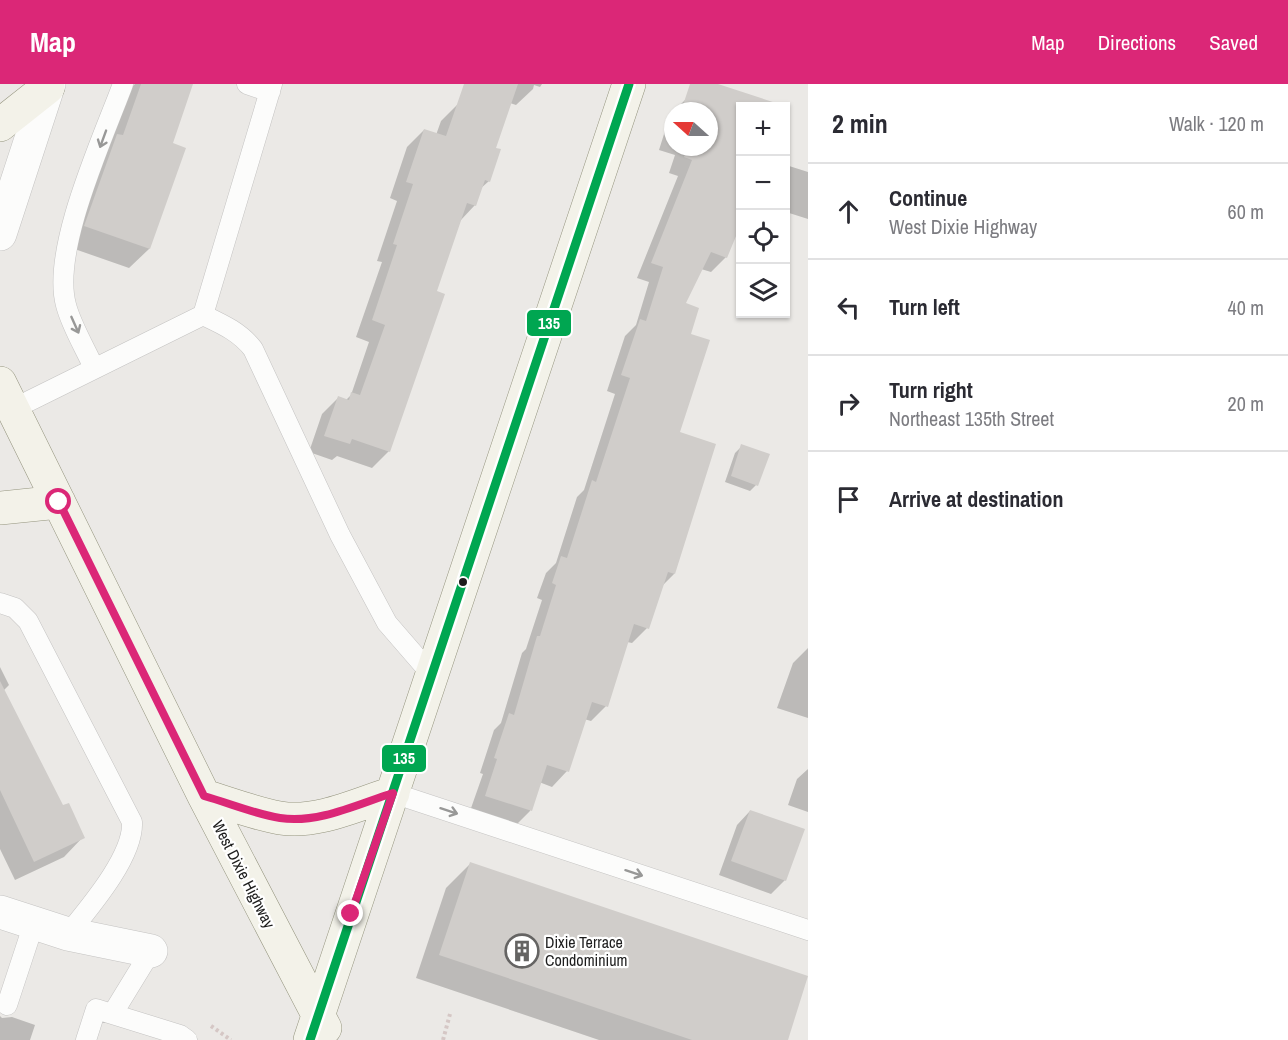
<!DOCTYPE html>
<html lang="en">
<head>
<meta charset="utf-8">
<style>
  body { margin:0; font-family:"Archivo Narrow",sans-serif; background:#f2f2f3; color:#2b2b33 }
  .controls { position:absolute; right:18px; top:18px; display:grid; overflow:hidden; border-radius:0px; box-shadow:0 2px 4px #0004 }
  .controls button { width:54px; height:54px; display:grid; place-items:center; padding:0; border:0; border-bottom:2px solid #e1e1e2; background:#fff; color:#2b2b33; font:30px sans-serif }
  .compass { position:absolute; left:664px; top:18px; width:54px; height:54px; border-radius:50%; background:#fff; box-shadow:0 2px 4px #0004; rotate:291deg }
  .stop { position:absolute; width:18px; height:18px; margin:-14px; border:4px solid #db2777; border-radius:50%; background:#fff }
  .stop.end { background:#db2777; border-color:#fff; box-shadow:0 2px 6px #0008 }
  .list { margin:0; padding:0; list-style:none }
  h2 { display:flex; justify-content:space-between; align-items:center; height:78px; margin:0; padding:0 24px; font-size:26px }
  h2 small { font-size:20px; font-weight:400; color:#7c7c81 }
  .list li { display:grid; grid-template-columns:39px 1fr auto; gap:18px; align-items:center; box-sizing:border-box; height:96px; padding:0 24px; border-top:2px solid #e1e1e2 }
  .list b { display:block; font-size:22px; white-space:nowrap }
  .list p { margin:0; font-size:20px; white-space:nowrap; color:#7c7c81 }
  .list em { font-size:20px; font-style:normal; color:#7c7c81 }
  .icon { flex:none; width:33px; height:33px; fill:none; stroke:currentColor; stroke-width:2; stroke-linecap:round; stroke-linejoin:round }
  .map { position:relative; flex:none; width:808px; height:956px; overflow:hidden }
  header { display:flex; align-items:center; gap:36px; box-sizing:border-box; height:84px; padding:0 30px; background:#db2777; color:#fff }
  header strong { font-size:28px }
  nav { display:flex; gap:33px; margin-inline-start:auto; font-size:21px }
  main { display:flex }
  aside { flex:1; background:#fff }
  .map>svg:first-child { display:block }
  .shadow { fill:#0003 }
  .building { fill:#d0cdca }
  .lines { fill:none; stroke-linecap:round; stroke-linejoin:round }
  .service-casing { stroke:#c4c3c2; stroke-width:21 }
  .minor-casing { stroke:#c4c3c2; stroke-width:34 }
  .secondary-casing { stroke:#94947e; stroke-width:34 }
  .path { stroke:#d5c7c5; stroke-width:4; stroke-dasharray:3 3; stroke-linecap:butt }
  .service { stroke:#fcfcfb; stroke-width:20 }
  .minor { stroke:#fcfcfb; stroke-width:33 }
  .secondary { stroke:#f3f2e9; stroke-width:33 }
  .bus-1-casing { stroke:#fff; stroke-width:14 }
  .bus-1 { stroke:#00a651; stroke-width:9 }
  .oneway { stroke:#989897 }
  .route { stroke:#db2777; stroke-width:8 }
  .bus-dot { fill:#1d1d1d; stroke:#fff; stroke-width:2 }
  .labels { text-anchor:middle; stroke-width:4.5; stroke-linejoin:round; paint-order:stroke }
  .street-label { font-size:16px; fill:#1d1d1d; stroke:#fff }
  .poi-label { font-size:16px; fill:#1d1d1d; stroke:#fff; text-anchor:start }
  .line-badge { stroke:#fff; stroke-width:2 }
  .badge-label { font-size:16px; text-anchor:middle; font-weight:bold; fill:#fff }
</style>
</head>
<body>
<header>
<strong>Map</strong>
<nav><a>Map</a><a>Directions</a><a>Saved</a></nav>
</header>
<main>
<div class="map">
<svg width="808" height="956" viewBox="0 0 808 956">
  <rect width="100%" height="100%" fill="#ebe9e6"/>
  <!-- shadow -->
  <path class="shadow" d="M135,0h39l-3,60 13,5 -35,100 -20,19 -63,-22 60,-153z
    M478,0h64l-2,3 -6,-2 -1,4 -17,16 -6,-2 -16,46 -5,32 -9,8 -5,16 -15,16 -25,71 -46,159 -17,17 -35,-12 -5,4 -23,-8 13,-38 17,-17 7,3 5,-5 18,-53 -13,-5 26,-75 -5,-1 20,-60 -7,-3 17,-51 17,-17 12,5 5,-14z
    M711,0l70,22h-41l-14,151 -15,15 -10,-3 -17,35 5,31 -11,98 -4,141 -12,12 -15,42 -15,15 -5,-1 -21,64 -15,15 -7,-2 -17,52 -15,16 -13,-5 -9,29 -15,15 -45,-15 13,-37 -3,-1 14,-43 7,-7 21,-70 4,-4 16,-49 -5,-2 9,-25 10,-10 21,-66 7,-7 31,-96 -8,-3 18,-55 11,-11 13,-43 -12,-4 41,-102 -9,-3 6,-18 -16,-5 11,-35 3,-3v35h36v-36h-35l11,-11z
    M786,24l4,2 -4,12z
    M786,81l22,7v47l-22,-7z
    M742,362l14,39 -6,6 -25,-9 10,-29z
    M808,564v70l-31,-10 16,-45z
    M0,583l9,18 -6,6 60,116 20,30 -19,20 -49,23 -15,-31z
    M808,685v43l-20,-7 9,-26z
    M750,727l35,69 -14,14 -52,-19 18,-50z
    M470,780l316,176h-187l-183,-62 30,-90z
    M0,932l2,2 10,-1 23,8 -5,15h-30z"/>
  <!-- building -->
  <path class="building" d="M141,0h52l-20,59 13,5 -36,101 -66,-23 33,-92 6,1z
    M464,0h54l-22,64 5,1 -11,33 -5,-2 -9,26 -9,-3 -30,88 8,3 -55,158 -38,-13 -2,5 -26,-8 14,-40 11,4 2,-8 9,3 25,-70 -13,-5 25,-75 -4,-1 20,-60 -7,-2 18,-53 22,7z
    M690,0h28l67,22h-44v118l-14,34 -16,-6 -25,51 13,5 -8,26 19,6 -30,92 36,12 -41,130 -7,-2 -19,57 -15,-5 -26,83 -16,-5 -23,70 -22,-7 -15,46 -47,-15 12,-37 -3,-1 15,-45 5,2 23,-79h3l16,-51 -4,-2 9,-27 6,2 25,-78 4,2 34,-104 -9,-3 19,-56 6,2 17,-54 -12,-4 41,-103 -8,-3 3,-10h22v-36h-28z
    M741,360l29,10 -12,32 -27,-10z
    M0,597l63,124 6,-2 16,35 -51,24 -34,-72z
    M750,726l55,19 -19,52 -55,-20z
    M470,778l338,114 -20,64h-96l-253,-85z"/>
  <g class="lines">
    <!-- service casing -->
    <g class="service-casing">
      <path id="service" d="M247,0l23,8
        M203,231c19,9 37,17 50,34l87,186 47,88 45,52
        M94,284c-9,-20 -23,-43 -28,-63 -15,-55 37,-167 57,-221
        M13,325l190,-94 69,-231
        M0,519l15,5 13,13 104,201c2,34 -43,86 -64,112
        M393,709l415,137
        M7,921l27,-82
        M113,929l38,-62
        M86,956l10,-31 84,26 7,5"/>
    </g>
    <!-- minor casing -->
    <g class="minor-casing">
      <path id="minor" d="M0,150l49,-150
        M0,828l68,22 83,17"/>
    </g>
    <!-- secondary casing -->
    <g class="secondary-casing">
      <path id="secondary" d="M0,41l48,-38
        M0,299l204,413 121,232
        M0,424l59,-6
        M204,712c24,7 52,18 76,22 38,6 78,-14 113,-25
        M310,956l319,-956"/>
    </g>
    <!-- path -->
    <path class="path" d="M211,942l20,14
      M443,956l7,-26"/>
    <!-- service -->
    <use href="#service" class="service"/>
    <!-- minor -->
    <use href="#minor" class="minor"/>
    <!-- secondary -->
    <use href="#secondary" class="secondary"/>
    <!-- bus-1 casing -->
    <g class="bus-1-casing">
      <path id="bus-1" d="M310,956l319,-956"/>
    </g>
    <!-- bus-1 -->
    <use href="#bus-1" class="bus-1"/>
  </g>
  <!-- one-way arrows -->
  <defs><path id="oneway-shaft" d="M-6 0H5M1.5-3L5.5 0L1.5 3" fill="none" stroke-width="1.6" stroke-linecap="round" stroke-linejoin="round" transform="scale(1.5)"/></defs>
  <g class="oneway">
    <use href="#oneway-shaft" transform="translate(103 55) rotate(110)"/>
    <use href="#oneway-shaft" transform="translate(75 241) rotate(66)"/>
    <use href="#oneway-shaft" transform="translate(449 727) rotate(18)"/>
    <use href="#oneway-shaft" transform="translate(634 789) rotate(18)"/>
  </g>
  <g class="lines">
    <!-- route -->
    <path class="route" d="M59,418l145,294c25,7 51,18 76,22 38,6 78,-14 113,-25l-42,121"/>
  </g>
  <!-- icons -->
  <defs>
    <g id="building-ring" transform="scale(1.725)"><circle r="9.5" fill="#fff" stroke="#656463" stroke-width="1.5"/><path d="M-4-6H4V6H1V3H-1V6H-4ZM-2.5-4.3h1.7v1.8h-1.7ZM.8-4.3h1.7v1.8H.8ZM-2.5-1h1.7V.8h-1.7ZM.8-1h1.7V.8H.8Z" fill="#656463"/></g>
  </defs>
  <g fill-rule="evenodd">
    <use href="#building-ring" x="522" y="867"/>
  </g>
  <!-- markers -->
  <circle class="bus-dot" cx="463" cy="498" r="5"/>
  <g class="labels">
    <!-- street labels -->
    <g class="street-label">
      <text transform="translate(244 790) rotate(63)" y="6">West Dixie Highway</text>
    </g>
    <!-- poi labels -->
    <g class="poi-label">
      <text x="545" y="864">Dixie Terrace<tspan x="545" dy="18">Condominium</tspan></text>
    </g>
  </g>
  <g class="line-badge">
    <rect x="526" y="225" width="46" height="28" rx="6" fill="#00a651"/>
    <rect x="381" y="660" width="46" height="29" rx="6" fill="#00a651"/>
  </g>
  <g class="badge-label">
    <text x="549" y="245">135</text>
    <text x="404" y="680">135</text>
  </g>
</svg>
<div class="controls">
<button>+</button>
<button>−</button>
<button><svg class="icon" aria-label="locate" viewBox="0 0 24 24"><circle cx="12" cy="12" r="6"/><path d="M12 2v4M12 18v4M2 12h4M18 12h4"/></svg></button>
<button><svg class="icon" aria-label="layers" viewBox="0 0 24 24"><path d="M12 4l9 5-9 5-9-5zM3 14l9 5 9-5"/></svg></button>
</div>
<svg class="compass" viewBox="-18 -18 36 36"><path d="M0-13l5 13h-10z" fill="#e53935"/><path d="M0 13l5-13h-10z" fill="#7c7c81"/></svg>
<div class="stop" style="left:59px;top:418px"></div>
<div class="stop end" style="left:351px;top:830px"></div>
</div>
<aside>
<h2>2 min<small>Walk · 120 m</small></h2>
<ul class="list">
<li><svg class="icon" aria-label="ahead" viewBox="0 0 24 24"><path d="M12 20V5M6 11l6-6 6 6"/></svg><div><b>Continue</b><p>West Dixie Highway</p></div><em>60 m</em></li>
<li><svg class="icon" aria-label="left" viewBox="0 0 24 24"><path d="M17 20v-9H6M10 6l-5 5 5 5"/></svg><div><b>Turn left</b></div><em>40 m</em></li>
<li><svg class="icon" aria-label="right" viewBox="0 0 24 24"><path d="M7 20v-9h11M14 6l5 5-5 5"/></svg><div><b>Turn right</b><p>Northeast 135th Street</p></div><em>20 m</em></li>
<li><svg class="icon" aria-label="arrive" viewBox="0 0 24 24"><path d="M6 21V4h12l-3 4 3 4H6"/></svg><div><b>Arrive at destination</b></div></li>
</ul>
</aside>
</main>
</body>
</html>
